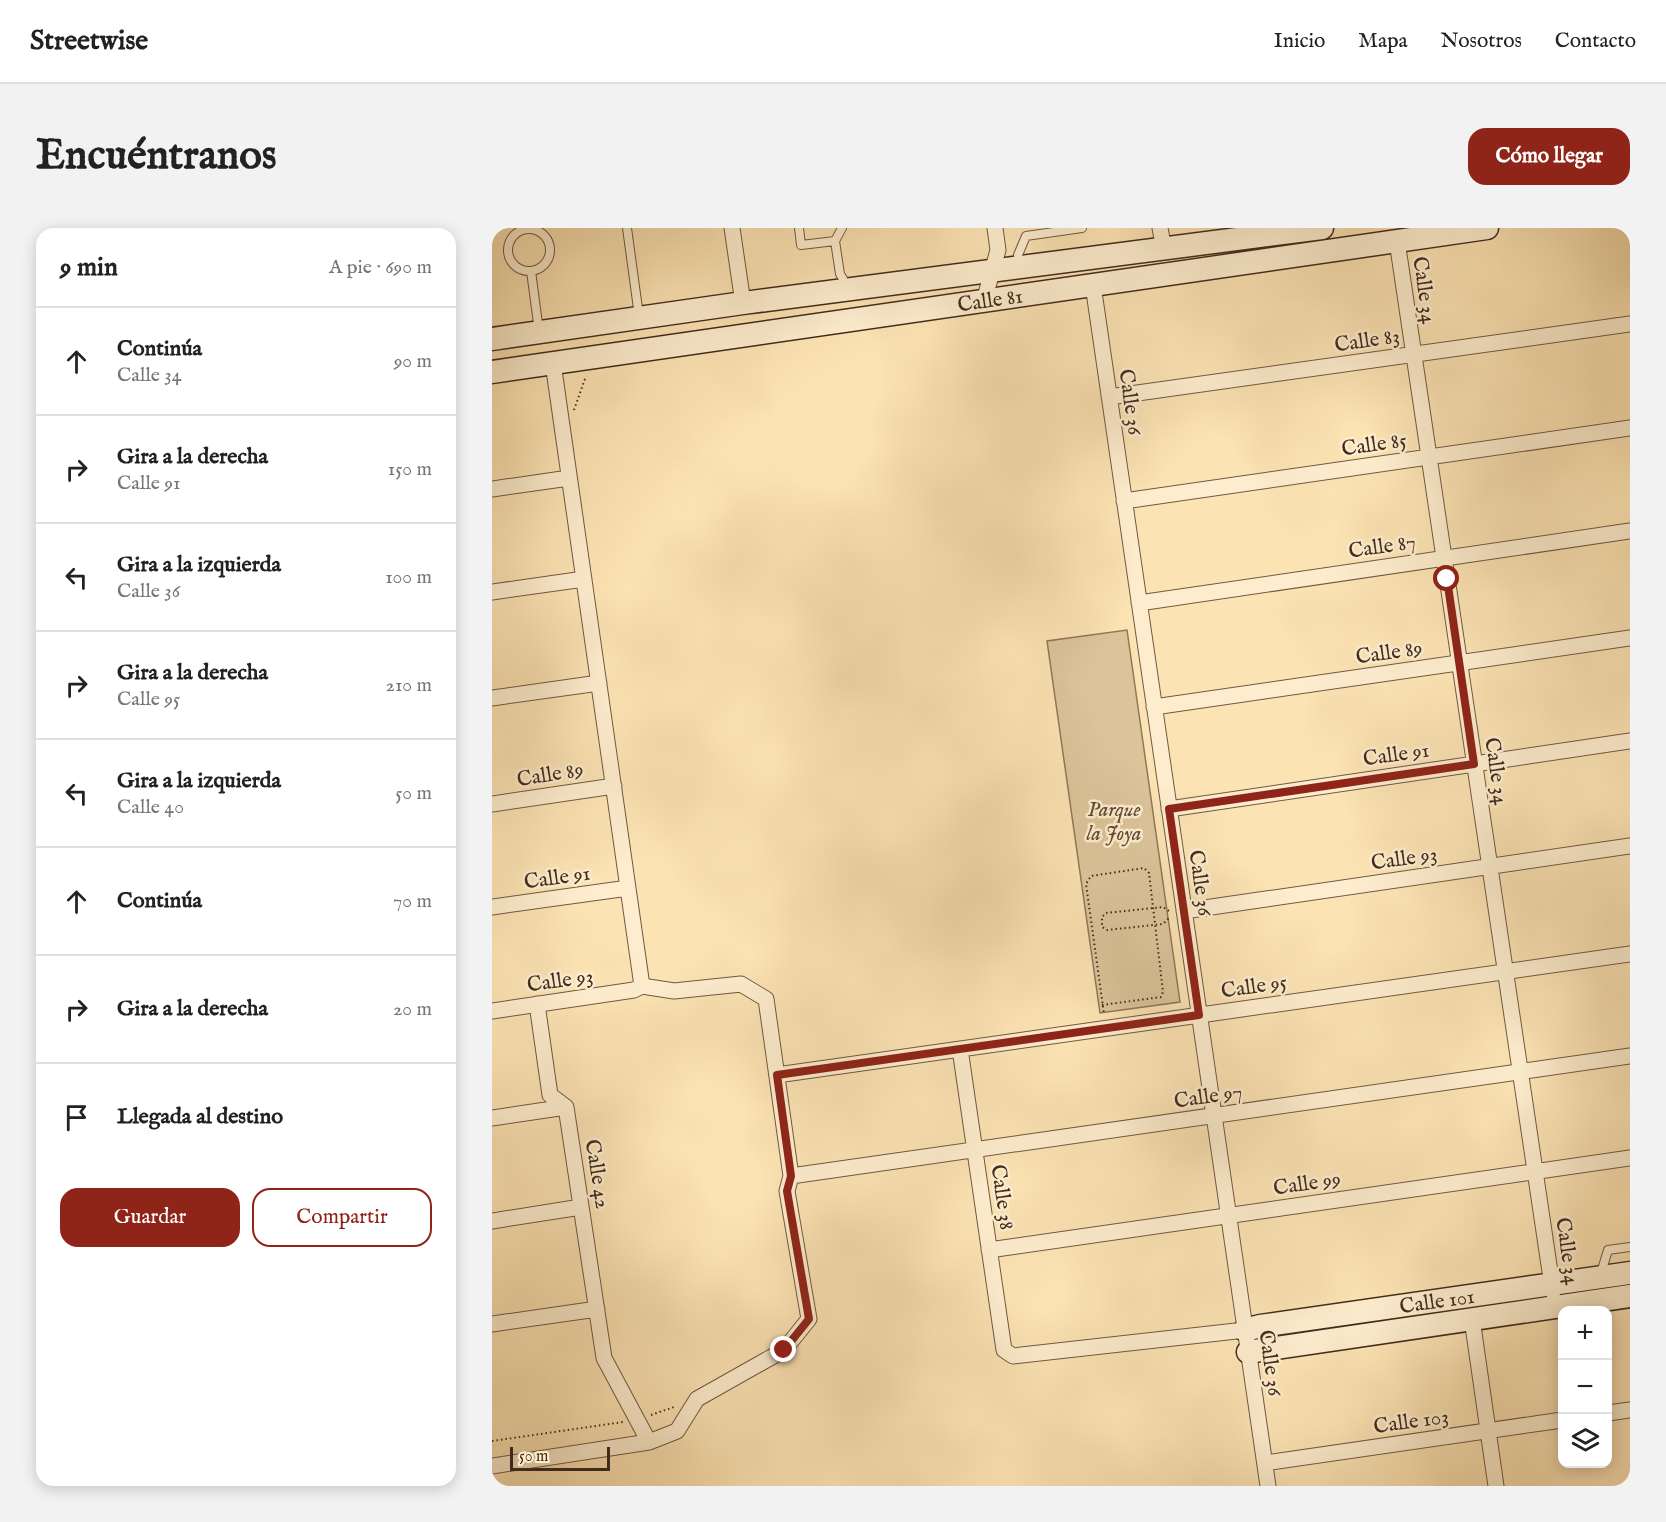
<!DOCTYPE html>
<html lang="es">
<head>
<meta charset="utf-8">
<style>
  body { margin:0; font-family:"IM FELL English",serif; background:#f2f2f2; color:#222 }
  .controls { position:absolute; right:18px; bottom:18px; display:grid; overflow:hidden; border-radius:12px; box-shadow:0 3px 15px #0003 }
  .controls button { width:54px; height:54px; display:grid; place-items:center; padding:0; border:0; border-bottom:2px solid #e0e0e0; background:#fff; color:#222; font:30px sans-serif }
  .scale { position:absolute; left:18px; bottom:15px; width:100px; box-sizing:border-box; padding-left:6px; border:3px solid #412b1c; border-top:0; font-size:16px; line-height:21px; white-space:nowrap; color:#412b1c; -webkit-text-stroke:4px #fdedce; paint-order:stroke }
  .stop { position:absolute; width:18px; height:18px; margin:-14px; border:4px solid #8f2418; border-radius:50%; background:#fff }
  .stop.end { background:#8f2418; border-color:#fff; box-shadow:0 2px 6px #0008 }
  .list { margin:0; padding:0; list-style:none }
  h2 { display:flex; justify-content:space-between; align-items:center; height:78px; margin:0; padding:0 24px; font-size:26px }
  h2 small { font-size:20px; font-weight:400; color:#767676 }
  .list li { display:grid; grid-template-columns:39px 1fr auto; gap:18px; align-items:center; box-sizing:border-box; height:108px; padding:0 24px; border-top:2px solid #e0e0e0 }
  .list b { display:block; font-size:22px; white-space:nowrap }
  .list p { margin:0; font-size:20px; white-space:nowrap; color:#767676 }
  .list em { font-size:20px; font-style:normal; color:#767676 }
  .actions { display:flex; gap:12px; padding:18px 24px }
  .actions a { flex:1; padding:14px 0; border:2px solid #8f2418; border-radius:18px; text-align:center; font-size:21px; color:#8f2418 }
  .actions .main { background:#8f2418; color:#fff }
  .icon { flex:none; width:33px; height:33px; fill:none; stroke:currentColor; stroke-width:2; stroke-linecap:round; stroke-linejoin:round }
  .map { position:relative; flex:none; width:1138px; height:1258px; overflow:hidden; border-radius:18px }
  header { display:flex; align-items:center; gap:36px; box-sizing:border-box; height:84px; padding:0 30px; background:#fff; border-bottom:2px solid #e0e0e0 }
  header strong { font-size:28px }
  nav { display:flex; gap:33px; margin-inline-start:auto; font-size:21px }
  .intro { display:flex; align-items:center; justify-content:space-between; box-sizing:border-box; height:144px; padding:0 36px }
  h1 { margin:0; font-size:42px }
  .button { padding:15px 27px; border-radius:18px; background:#8f2418; color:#fff; font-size:21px; font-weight:700 }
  main { display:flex; gap:36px; padding:0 36px }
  aside { flex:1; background:#fff; border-radius:18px; box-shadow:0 3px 15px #0003 }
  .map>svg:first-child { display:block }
  .green { fill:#dcc49a; stroke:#8e785b; stroke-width:1.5 }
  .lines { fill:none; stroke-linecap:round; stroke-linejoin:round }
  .lane-casing { stroke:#705942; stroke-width:10 }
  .street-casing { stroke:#705942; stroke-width:17 }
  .secondary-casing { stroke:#412b1c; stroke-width:25 }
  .path { stroke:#412b1c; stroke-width:2; stroke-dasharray:1.5 3; stroke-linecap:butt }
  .lane { stroke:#fdedce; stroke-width:8 }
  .street { stroke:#fdedce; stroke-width:15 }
  .secondary { stroke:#fdedce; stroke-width:22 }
  .route { stroke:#8f2418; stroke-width:8 }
  .labels { text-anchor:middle; stroke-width:5; stroke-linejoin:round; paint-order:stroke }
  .street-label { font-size:21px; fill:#412b1c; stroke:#fdedce }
  .park-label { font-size:21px; font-style:italic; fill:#604a35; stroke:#fdedce }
</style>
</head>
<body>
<header>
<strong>Streetwise</strong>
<nav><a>Inicio</a><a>Mapa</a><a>Nosotros</a><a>Contacto</a></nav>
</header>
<div class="intro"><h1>Encuéntranos</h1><a class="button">Cómo llegar</a></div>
<main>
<aside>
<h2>9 min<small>A pie · 690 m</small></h2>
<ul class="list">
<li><svg class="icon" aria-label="ahead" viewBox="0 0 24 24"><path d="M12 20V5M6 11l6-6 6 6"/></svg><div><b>Continúa</b><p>Calle 34</p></div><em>90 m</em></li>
<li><svg class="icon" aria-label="right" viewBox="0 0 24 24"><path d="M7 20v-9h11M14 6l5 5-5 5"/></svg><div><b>Gira a la derecha</b><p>Calle 91</p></div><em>150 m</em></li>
<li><svg class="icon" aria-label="left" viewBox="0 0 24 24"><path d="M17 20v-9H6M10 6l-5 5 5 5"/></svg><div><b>Gira a la izquierda</b><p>Calle 36</p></div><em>100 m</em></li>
<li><svg class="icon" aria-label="right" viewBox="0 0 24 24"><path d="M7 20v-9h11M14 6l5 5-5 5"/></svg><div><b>Gira a la derecha</b><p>Calle 95</p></div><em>210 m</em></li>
<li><svg class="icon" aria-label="left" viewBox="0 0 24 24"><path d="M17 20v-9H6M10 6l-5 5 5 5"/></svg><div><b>Gira a la izquierda</b><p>Calle 40</p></div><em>50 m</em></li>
<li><svg class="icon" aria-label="ahead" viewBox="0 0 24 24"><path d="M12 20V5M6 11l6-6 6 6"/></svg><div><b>Continúa</b></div><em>70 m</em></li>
<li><svg class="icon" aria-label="right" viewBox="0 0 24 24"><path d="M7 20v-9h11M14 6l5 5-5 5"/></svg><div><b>Gira a la derecha</b></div><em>20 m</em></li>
<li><svg class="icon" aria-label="arrive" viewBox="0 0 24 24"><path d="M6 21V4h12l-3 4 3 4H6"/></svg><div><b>Llegada al destino</b></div></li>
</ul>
<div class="actions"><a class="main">Guardar</a><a>Compartir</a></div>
</aside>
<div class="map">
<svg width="1138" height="1258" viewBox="0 0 1138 1258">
  <rect width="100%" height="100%" fill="#fce3b4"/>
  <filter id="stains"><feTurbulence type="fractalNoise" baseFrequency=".00333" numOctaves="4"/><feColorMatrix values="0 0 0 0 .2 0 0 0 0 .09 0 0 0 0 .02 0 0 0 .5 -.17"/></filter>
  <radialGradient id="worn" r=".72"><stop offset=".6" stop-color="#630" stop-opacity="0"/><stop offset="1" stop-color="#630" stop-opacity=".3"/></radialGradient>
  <!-- green -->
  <path class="green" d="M635,402l53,372 -80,11 -53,-372z"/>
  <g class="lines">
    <!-- lane casing -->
    <g class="lane-casing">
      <path id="lane" d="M135,0l12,88
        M307,0l2,17 34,-4
        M350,0l-7,13 5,33 8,13
        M16 22a21 21 0 1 1 42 0a21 21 0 1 1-42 0Z
        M527,35l-1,-8 8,-19 56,-8
        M39,43l8,60
        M1109,1045l7,-23 22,-3"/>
    </g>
    <!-- street casing -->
    <g class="street-casing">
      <path id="street" d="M240,0l11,75
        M668,0l4,22
        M905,13l156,1051
        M601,57l175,1201
        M492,73l14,-51 -3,-22
        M61,135l89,623
        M617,169l521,-73
        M0,261l77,-11
        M632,273l506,-73
        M0,364l92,-13
        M647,375l491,-72
        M0,470l107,-15
        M662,479l476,-69
        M0,576l122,-18
        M677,581l461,-68
        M0,679l136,-19
        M692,683l446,-65
        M45,776l13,91 16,12 38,251 45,84
        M0,783l142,-21 8,-4 32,5 67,-7 25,15 25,177 -4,15 22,128 -25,31 -87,49 -20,32 -28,11 -157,24
        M468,821l44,301 9,6 232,-26
        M285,847l853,-121
        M0,890l74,-11
        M299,948l839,-120
        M0,993l89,-14
        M497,1022l641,-92
        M980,1091l24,167
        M0,1096l105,-15
        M1116,1185l22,-3
        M773,1235l297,-43"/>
    </g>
    <!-- secondary casing -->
    <g class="secondary-casing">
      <path id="secondary" d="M0,111l251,-36 579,-75
        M0,144l995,-144
        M753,1102l15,-4 370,-53
        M756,1124l382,-56"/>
    </g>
    <!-- path -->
    <path class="path" d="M82,182l12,-34
      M677,683l-6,-4 -57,6 -4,4v10l5,3 56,-6 7,-7
      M610,777l59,-8 2,-5 -14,-119 -5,-5 -53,8 -5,8 18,130
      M159,1187l23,-8
      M0,1213l131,-19"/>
    <!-- lane -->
    <use href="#lane" class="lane"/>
    <!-- street -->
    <use href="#street" class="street"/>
    <!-- secondary -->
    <use href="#secondary" class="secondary"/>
  </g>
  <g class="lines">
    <!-- route -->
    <path class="route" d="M292,1122l25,-31 -22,-128 4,-15 -14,-101 422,-60 -30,-206 305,-45 -27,-185"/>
  </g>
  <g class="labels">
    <!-- street labels -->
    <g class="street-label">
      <text transform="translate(933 62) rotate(82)" y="7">Calle 34</text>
      <text transform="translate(498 72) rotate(-8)" y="7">Calle 81</text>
      <text transform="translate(875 112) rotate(-8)" y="7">Calle 83</text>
      <text transform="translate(639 174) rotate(82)" y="7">Calle 36</text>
      <text transform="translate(882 216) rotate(-8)" y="7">Calle 85</text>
      <text transform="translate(890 318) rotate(-8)" y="7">Calle 87</text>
      <text transform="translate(897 424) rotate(-8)" y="7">Calle 89</text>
      <text transform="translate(904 526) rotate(-8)" y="7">Calle 91</text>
      <text transform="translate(1005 543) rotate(82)" y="7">Calle 34</text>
      <text transform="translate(58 546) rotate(-9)" y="7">Calle 89</text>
      <text transform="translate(912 630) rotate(-8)" y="7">Calle 93</text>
      <text transform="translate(65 649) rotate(-8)" y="7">Calle 91</text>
      <text transform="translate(709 655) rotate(82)" y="7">Calle 36</text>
      <text transform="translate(68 752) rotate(-8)" y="7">Calle 93</text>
      <text transform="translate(762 758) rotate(-8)" y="7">Calle 95</text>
      <text transform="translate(716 868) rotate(-8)" y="7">Calle 97</text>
      <text transform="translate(106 946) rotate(81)" y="7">Calle 42</text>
      <text transform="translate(815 955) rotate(-8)" y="7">Calle 99</text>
      <text transform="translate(511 969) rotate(82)" y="7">Calle 38</text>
      <text transform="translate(1076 1023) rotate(82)" y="7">Calle 34</text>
      <text transform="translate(945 1073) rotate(-8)" y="7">Calle 101</text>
      <text transform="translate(779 1135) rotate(82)" y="7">Calle 36</text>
      <text transform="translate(919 1193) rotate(-8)" y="7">Calle 103</text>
    </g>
    <!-- park labels -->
    <g class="park-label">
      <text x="622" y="588">Parque<tspan x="622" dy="24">la Joya</tspan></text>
    </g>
  </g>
  <rect width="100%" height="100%" filter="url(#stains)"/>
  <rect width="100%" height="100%" fill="url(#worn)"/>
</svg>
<div class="controls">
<button>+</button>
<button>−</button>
<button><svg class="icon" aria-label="layers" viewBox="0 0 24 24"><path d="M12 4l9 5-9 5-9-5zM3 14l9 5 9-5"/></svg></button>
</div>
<div class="scale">50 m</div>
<div class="stop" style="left:955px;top:351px"></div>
<div class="stop end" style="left:292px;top:1122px"></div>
</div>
</main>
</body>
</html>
